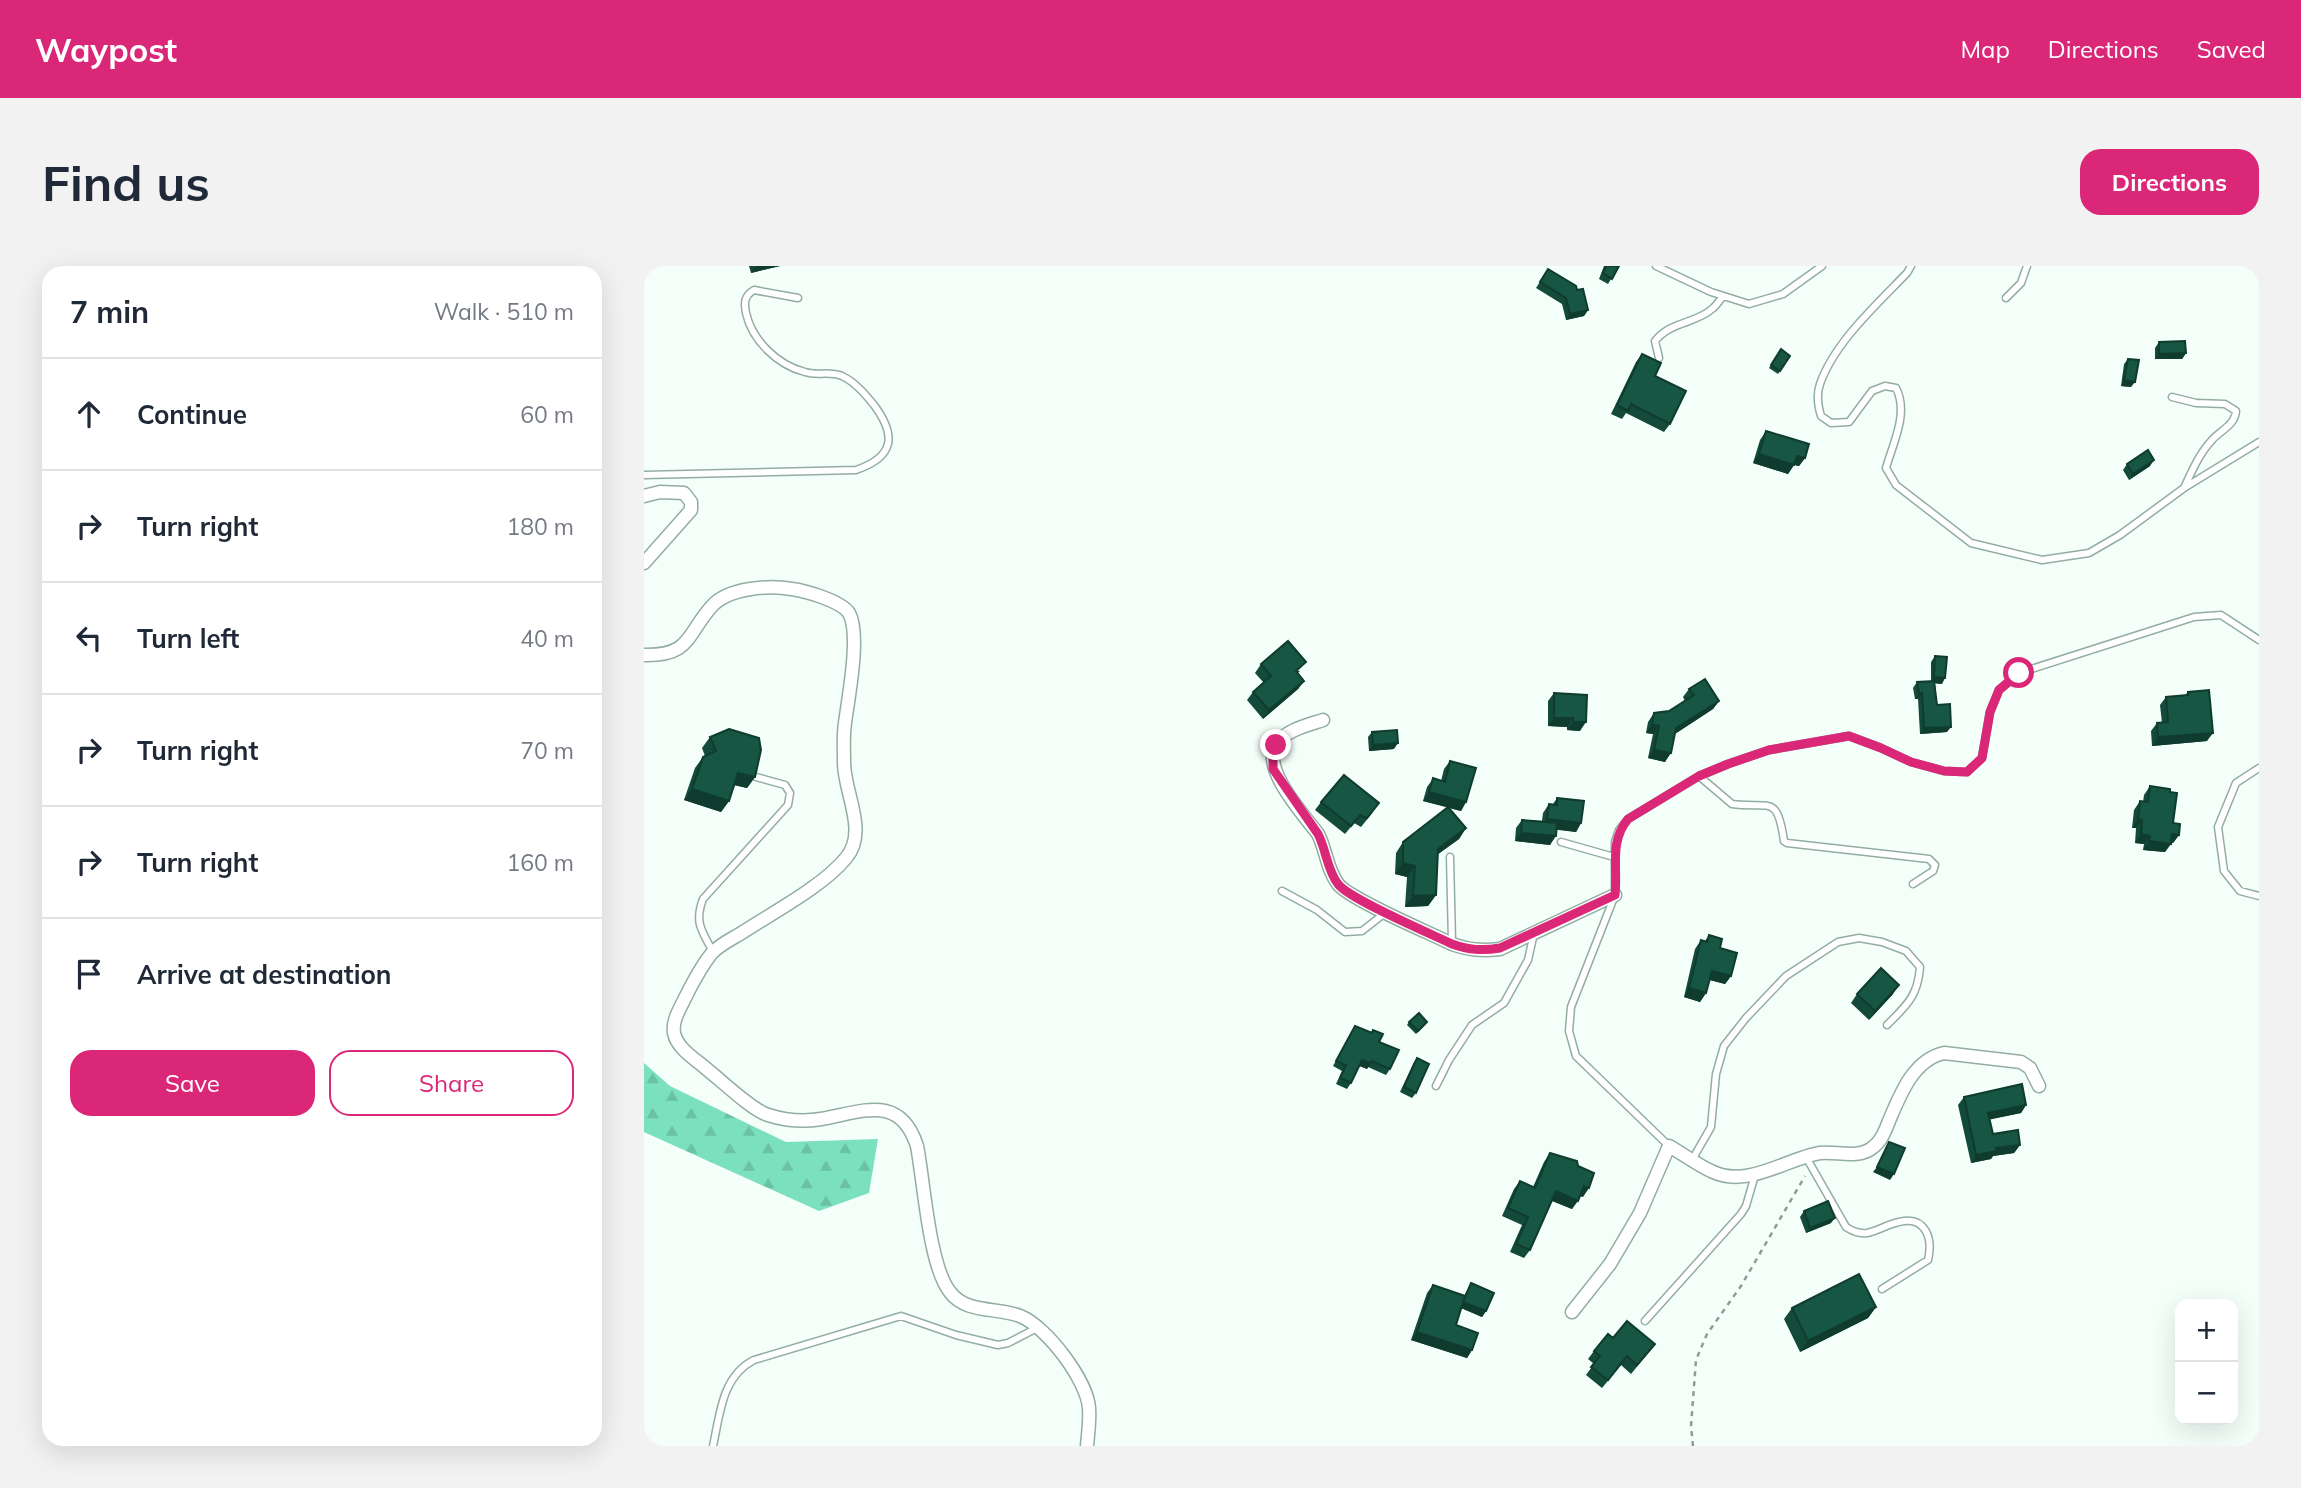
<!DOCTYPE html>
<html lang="en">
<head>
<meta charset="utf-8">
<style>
  body { margin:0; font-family:Mulish,sans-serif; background:#f2f2f3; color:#1f2937 }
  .controls { position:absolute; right:21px; bottom:21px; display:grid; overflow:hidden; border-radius:14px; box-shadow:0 7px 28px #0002 }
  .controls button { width:63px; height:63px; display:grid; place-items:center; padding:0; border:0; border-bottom:2px solid #e0e1e3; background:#fff; color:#1f2937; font:35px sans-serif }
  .stop { position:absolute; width:21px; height:21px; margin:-16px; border:5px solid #db2777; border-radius:50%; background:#fff }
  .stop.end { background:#db2777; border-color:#fff; box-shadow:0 2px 7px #0008 }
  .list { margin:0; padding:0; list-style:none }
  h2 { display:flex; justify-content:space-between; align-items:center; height:91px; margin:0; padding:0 28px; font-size:30px }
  h2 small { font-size:23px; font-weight:400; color:#747a83 }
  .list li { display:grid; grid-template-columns:46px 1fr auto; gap:21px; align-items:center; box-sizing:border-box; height:112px; padding:0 28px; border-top:2px solid #e0e1e3 }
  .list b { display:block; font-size:26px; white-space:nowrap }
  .list em { font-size:23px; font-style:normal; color:#747a83 }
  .actions { display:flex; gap:14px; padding:21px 28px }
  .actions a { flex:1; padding:16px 0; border:2px solid #db2777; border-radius:21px; text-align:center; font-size:24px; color:#db2777 }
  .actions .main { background:#db2777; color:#fff }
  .icon { flex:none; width:38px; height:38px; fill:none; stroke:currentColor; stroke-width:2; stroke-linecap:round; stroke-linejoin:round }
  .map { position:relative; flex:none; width:1615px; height:1180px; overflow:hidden; border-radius:21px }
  header { display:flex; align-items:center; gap:42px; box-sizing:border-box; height:98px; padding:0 35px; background:#db2777; color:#fff }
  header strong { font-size:33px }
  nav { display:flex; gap:38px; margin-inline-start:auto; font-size:24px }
  .intro { display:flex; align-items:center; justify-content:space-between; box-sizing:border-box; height:168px; padding:0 42px }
  h1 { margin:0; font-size:49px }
  .button { padding:18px 32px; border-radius:21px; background:#db2777; color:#fff; font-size:24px; font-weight:700 }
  main { display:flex; gap:42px; padding:0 42px }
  aside { flex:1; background:#fff; border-radius:21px; box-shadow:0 7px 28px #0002 }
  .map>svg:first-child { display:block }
  .forest { fill:url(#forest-firs) }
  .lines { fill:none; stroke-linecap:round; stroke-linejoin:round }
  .lane-casing { stroke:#93ada3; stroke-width:9 }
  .street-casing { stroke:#93ada3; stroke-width:15 }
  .path { stroke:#909b97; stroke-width:2.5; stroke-dasharray:5 5; stroke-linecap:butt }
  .lane { stroke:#fff; stroke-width:6 }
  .street { stroke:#fff; stroke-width:12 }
  .wall { fill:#134a3a }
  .shaded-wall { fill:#0f3c2f }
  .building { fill:#165643; stroke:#0f3c2f; stroke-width:2 }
  .route { stroke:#db2777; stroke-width:9 }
</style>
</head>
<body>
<header>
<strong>Waypost</strong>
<nav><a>Map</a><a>Directions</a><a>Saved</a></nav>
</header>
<div class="intro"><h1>Find us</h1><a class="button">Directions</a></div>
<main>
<aside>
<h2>7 min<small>Walk · 510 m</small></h2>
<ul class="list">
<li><svg class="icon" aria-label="ahead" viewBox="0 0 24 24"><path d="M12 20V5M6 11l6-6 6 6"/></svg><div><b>Continue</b></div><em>60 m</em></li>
<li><svg class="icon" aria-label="right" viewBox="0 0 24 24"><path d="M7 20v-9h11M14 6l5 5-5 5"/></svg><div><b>Turn right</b></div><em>180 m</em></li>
<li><svg class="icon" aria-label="left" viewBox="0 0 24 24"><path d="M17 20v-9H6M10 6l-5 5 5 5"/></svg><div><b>Turn left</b></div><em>40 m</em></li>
<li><svg class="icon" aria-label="right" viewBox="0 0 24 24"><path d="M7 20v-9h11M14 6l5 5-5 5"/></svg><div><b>Turn right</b></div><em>70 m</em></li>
<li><svg class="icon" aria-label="right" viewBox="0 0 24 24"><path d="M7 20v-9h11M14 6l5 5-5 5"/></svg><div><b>Turn right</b></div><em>160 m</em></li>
<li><svg class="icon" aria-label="arrive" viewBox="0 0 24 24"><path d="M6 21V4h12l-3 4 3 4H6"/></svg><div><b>Arrive at destination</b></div></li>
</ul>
<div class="actions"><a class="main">Save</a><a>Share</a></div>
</aside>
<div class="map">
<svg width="1615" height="1180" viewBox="0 0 1615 1180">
  <defs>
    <pattern id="forest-firs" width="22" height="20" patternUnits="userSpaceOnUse" patternTransform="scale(1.75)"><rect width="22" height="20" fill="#7be0bd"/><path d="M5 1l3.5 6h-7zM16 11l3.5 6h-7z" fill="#6ac1a3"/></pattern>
  </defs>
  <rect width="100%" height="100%" fill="#f4fffa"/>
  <!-- forest -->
  <path class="forest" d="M0,797l26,23 116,56 92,-3 -9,54 -50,18 -175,-79z"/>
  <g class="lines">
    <!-- lane casing -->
    <g class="lane-casing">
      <path id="lane" d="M1012,0l55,26 38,12 34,-10 39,-28
        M1267,0l-4,7c-30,31 -73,70 -87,111 -4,11 -2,22 1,32l10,7 18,-1 23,-31 13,-5 11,2c13,25 -3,55 -10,80l10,17 75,58 71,17 47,-7 31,-18 64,-47 75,-46
        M1362,32l15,-15 6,-17
        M1015,92l-4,-17c16,-20 40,-17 57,-32 4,-3 8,-9 11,-13
        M1528,131l24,6 29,1 11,7c-1,14 -15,19 -24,29 -13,14 -20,31 -28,48
        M0,209l212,-5c38,-13 41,-34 18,-65 -9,-11 -19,-23 -32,-29 -12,-5 -26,0 -37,-4 -28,-7 -53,-32 -59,-59 -2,-10 -2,-17 8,-23l44,8
        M1615,502l-23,15 -18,44 6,44 16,20 19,5
        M1055,510l33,28c38,5 45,-11 52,37l3,2 142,16 6,6 -2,6 -20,13
        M917,576l53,15
        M806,591l2,85
        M638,625l35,19 28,22 17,-1 23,-18
        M69,686c-11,-21 -19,-29 -10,-53l85,-94 2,-12 -5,-8 -29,-8
        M792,820l13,-26 23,-35 32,-22 24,-43 6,-27
        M1025,880l-93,-90 -7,-25 2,-24 44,-112v-53l4,-12 9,-11 71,-43 29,-12 41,-14 80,-14 32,12 30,14 33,9 23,1 15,-14 8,-46 9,-22 20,-17 175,-56 27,-2 38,25
        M1162,891l40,70c6,4 13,7 21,6 11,-2 21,-9 32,-11 27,-7 34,17 29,38l-46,29
        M1048,894l19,-33 5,-53 8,-28 22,-28 40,-42 52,-34 21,-4 23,4 24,9 14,16c-2,29 -13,38 -33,58
        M1001,1055l96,-107 5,-8 9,-31
        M69,1180c7,-32 9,-70 41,-86l147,-44 55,19 42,10 10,-2 29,-15"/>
    </g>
    <!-- street casing -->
    <g class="street-casing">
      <path id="street" d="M0,230l16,-4 24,1 7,9v8l-47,53
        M0,389c47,1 42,-20 68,-49 16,-18 56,-21 80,-17 14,2 49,12 57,24 12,21 -1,86 -4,110 -2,13 -1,25 -1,38 -1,30 25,70 2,97 -23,28 -72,54 -103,74 -9,6 -23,12 -31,21 -10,12 -20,31 -27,45 -5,11 -13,22 -11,35 3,16 23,27 35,38 14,11 43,39 59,44 16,5 36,7 53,4 41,-7 79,-26 96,27 7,36 12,120 33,146 16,22 48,15 70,24 26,10 67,64 69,92 1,13 -1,26 -2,38
        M679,454c-15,5 -38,10 -47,25 -15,24 28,70 42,89 8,15 9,36 20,50 11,15 92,49 114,60 17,6 30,7 48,5l115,-54
        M928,1046l38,-48 30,-51 29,-67c14,8 27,18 42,25 36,18 74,-12 109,-18 16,-2 38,6 52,-5 9,-6 13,-17 17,-27 11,-26 24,-61 55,-68l77,9 9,6 9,18"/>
    </g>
    <!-- path -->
    <path class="path" d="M1049,1180l-2,-20 5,-66 11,-26 34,-48 64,-110"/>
    <!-- lane -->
    <use href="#lane" class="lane"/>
    <!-- street -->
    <use href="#street" class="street"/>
  </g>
  <!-- wall -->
  <path class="wall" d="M105,0h31l-29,7z
    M960,0h15l-11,18 -9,-5z
    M904,3l29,21 11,20 -4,6 -18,4 -4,-16 -26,-16z
    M1515,76l27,11 -4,6h-27v-11z
    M1137,83l9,7 -12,18 -9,-6z
    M998,88l13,22 15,48 -6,8 -38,-19 -4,6 -11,-5 25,-52z
    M1484,93l3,28 -10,-1 3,-22z
    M1122,165l39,27 -6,8 -5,-1 -6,9 -35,-11 7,-23z
    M1483,198l23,2 -21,14 -6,-10z
    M1291,390l7,28 -7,-1 2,22 10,27 -27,2 -2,-35h-3l-2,-11 4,-6 14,-1v-19z
    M617,398l39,7 -2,2 6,8 -6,8 -35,30 -16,-19 6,-8 11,-9 -9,-10z
    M1045,423l30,12 -6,8 -38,25 -10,28 -17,-4 5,-24 -7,-1 2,-11 6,-9 15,-2 16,-10 -2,-4z
    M1544,426l19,49 -55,5 -1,-15 6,-8h5l-2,-18 6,-8 19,-2z
    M910,427l33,2 -7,36 -13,-1v-3l-19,-1v-25z
    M728,466l22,17 -25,2 -1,-14z
    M66,471l45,40 -8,11 -13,-3 -5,16 -8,11 -37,-12 11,-32 8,-11 2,-1 -3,-8z
    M806,495l16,41 -5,9 -12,-3 17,20 -7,11 -21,15 -2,41 -8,11 -23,1 2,-30 -12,-3 1,-21 7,-11 44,-35 -24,-6 4,-14 6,-8 8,2 3,-12z
    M1506,520l20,6 3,31 6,12 -6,8h-2l-6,9 -22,-2 1,-6 -9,-1 1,-15h-4l2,-18 6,-9 3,1 1,-7z
    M913,532l24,25 -5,9 -20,-3 -6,16 -35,-4 1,-13 6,-8 20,1 1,-8 6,-9h4z
    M677,536l52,10 -12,15 -7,-4 -9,11 -30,-24z
    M1065,669l11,13 11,28 -6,8 -15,-4 -4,13 -6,9 -16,-5 11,-48 6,-9 4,1z
    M1213,728h36l-24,26 -18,-17z
    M765,756l16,3 -9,9 -9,-9z
    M711,760l16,6 2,-2 6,12 11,27 -4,6 -18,-8 -1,2 -8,-3 -8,17 -4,6 -11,-5 6,-13 -9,-5z
    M773,792l-1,35 -4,5 -12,-6 13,-28z
    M1320,831l62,8 -5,8 -31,6 3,15 27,11 -6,8 -21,3 -2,3 -20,4 -13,-58z
    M906,887l33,44 -3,-1 -8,13 -20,-8 -22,49 -6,8 -14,-6 12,-27 -20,-9 12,-27 6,-8 13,6 11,-25z
    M1160,945l27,12 -25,10 -6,-16z
    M827,1017l15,28 -4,6 -21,-9 -5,17 16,25 -5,8 -56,-18 16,-47 6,-8 31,11z
    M1232,1041l-8,11 -68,34 -16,-33 8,-11z
    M969,1072l36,14 -18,22 -10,-9 -19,23 -16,-13 8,-11 -6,-5 6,-8z"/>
  <!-- shaded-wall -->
  <path class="shaded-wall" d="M112,0h24l-29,7z
    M944,44l-4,6 -18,4 4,-6z
    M1542,87l-4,6h-27l4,-5z
    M1480,114l11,2 -4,5 -10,-1z
    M1115,188l35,11 -6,9 -35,-11z
    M1153,190l8,2 -6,8 -8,-2z
    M1510,194l-4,6 -21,14 4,-6z
    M1290,411l11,1 -3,6 -11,-1z
    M660,415l-6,8 -35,30 6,-9z
    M1275,427h3l-4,6h-3z
    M1075,435l-6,8 -43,28 6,-9z
    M910,452h19l-6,9 -19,-1z
    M929,456h13l-6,9 -13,-1z
    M1008,458l7,2 -6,8 -7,-1z
    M1307,461l-4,5 -27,2 4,-6z
    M1569,467l-6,8 -55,5 6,-9z
    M754,477l-4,6 -25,2 4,-6z
    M1010,484l17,3 -6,9 -17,-4z
    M94,507l17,4 -8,11 -17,-4z
    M48,523l37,12 -8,11 -37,-12z
    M785,526l37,10 -5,9 -38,-10z
    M903,553l34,4 -5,9 -35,-4z
    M1494,553l4,1 -6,8h-4z
    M822,562l-7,11 -29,21 8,-11z
    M877,567l35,3 -6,9 -35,-4z
    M1497,568l9,2 -6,8 -9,-1z
    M1528,568l7,1 -6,8 -7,-1z
    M1505,575l22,3 -6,8 -22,-2z
    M759,597l12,3 -8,11 -12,-3z
    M792,629l-8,11 -23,1 8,-11z
    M1068,705l19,5 -6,8 -19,-5z
    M1255,719l-6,9 -24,26 6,-9z
    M1045,722l17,5 -6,9 -16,-5z
    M718,794l9,3 -4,6 -9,-4z
    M1382,839l-5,8 -38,8 5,-8z
    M1376,879l-6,8 -21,3 -2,3 -20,4 5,-8 20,-7z
    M1233,901l17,7 -4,6 -17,-8z
    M940,920l5,2 -6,9 -5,-2z
    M912,925l22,10 -6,8 -22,-9z
    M1191,952l-4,5 -25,10 4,-5z
    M819,1036l23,9 -4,6 -23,-10z
    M1232,1041l-8,11 -68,34 8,-11z
    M773,1066l55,18 -5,8 -56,-18z"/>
  <!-- building -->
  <path class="building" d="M962,0h13l-7,13 -9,-6z
    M904,3l28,17 1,4 6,-1 5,21 -18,4 -4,-16 -26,-16z
    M1541,75l1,12 -27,1v-12z
    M1137,83l9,7 -10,15 -9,-6z
    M998,88l19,9 -6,13 31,15 -16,33 -39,-20 -3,7 -11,-6z
    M1484,93l11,1 -4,22 -11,-2z
    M1122,165l43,13 -4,14 -8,-2 -3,9 -35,-11z
    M1504,184l6,10 -21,14 -6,-10z
    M644,375l18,21 -10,9 8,10 -35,29 -16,-18 18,-16 -10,-12z
    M1291,390l12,1 -2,21 -11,-1z
    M1061,413l14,22 -43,27 -5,25 -17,-3 5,-24 -7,-2 2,-11 15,-2 25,-16 -5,-6z
    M1290,415l3,24 13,-1 1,23 -27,1 -2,-35h-3l-2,-11z
    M1565,424l4,43 -55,4 -1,-14 11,-1 -2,-25 22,-2v-3z
    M910,427l33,2 -1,27h-13v-4h-19z
    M85,463l30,9 2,12 -6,27 -17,-4 -9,28 -37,-12 11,-32 13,-6 -6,-14z
    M753,464l1,13 -25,2 -1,-13z
    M806,495l26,7 -10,34 -37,-10 4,-14 12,4z
    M700,509l35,28 -12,15 -7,-3 -9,11 -30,-24z
    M1506,520l20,3v3l7,1 -4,30 7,1 -1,11 -7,-1 -1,10 -22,-3 1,-5 -9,-2 1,-14 -4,-1 2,-18 8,1z
    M913,532l27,3 -3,22 -34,-4 2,-15 8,1z
    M804,541l18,21 -28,21 -2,46 -23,1 2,-30 -12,-3v-21z
    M878,554l35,3 -1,13 -35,-3z
    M1065,669l13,4 -2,9 17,5 -6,23 -19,-5 -6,22 -17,-5 12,-48 6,2z
    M1237,702l18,17 -24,26 -18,-17z
    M775,747l8,9 -9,9 -9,-9z
    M711,760l17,7 1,-3 10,4 -4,8 20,8 -9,19 -18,-8 -1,2 -9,-3 -11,23 -11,-5 6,-13 -10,-4z
    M773,792l12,6 -13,29 -12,-6z
    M1378,818l4,21 -38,8 5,21 25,-4 2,15 -24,3 1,3 -21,4 -12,-58z
    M1245,876l16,6 -11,26 -17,-7z
    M906,887l27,8 1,5 16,7 -5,15 -5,-2 -6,15 -22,-10 -26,59 -14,-6 12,-27 -20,-9 12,-27 15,7z
    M1184,935l7,17 -25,10 -6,-17z
    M1215,1008l17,33 -68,34 -16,-33z
    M827,1017l23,10 -8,18 -23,-9z
    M789,1019l32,11 -9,29 22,8 -6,17 -55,-18z
    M983,1055l28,23 -18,21 -10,-9 -19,24 -17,-13 9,-11 -6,-5 14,-17 5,4z"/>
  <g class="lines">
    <!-- route -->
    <path class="route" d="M632,479l-3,11v13l45,65c8,15 9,36 20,50 11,15 91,49 114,60 17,6 30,7 48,4l115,-53c3,-28 -6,-53 13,-76l71,-43 29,-12 41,-14 80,-14 32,12 30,14 33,9 23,1 15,-14 8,-46 9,-22 20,-17"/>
  </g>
</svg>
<div class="controls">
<button>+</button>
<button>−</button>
</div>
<div class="stop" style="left:1375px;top:407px"></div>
<div class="stop end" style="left:632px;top:479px"></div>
</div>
</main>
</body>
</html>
